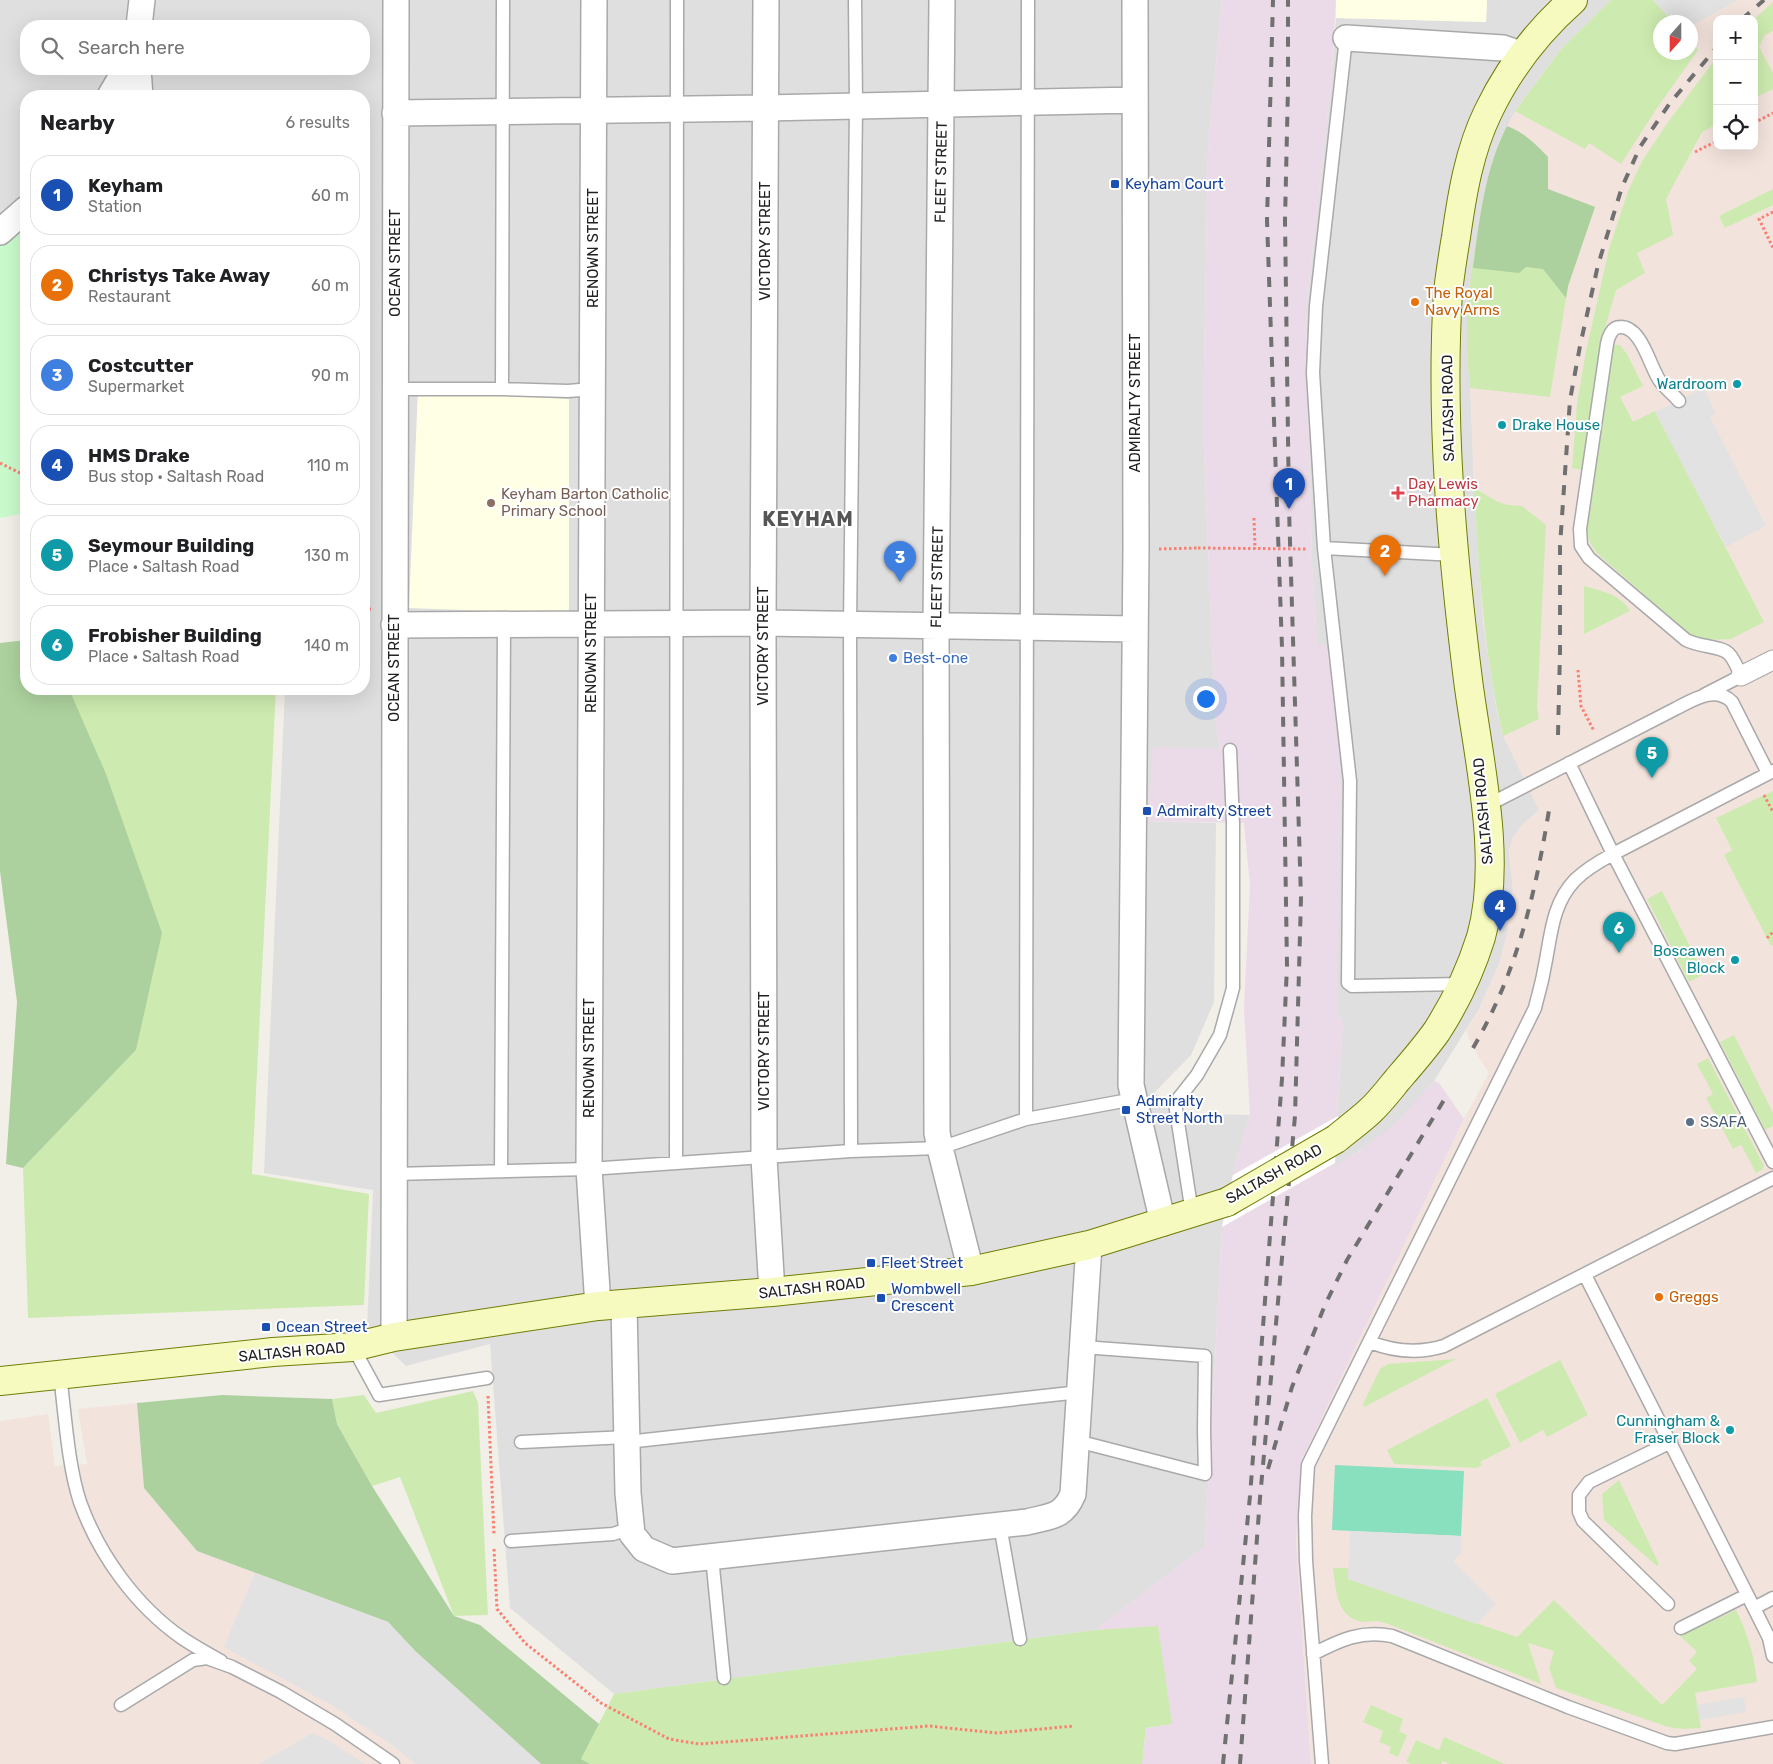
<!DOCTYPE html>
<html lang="en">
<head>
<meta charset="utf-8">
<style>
  body { margin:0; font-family:Rubik,sans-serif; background:#f2f2f2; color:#202124 }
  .controls { position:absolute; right:15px; top:15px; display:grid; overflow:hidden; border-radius:10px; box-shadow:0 5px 20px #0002 }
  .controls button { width:45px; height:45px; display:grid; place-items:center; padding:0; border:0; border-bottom:1px solid #e0e0e0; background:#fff; color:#202124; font:25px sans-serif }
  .compass { position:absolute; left:1653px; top:15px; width:45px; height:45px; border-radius:50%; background:#fff; box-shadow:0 5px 20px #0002; rotate:201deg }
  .you { position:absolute; left:1205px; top:698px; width:18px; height:18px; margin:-12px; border:4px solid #fff; border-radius:50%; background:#1a73e8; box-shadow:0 0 0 8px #1a73e833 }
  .badge { display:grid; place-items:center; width:32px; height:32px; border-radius:50%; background:#d40000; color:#fff; font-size:16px; font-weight:700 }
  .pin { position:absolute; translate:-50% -41px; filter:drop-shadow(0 1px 2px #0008) }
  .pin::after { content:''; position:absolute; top:26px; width:18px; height:15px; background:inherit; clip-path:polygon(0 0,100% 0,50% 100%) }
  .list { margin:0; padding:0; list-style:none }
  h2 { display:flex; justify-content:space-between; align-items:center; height:65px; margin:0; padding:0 20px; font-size:21px }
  h2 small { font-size:16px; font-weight:400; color:#757577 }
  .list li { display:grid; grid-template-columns:32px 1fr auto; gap:15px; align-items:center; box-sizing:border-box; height:80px; margin:0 10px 10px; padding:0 10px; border:1px solid #e0e0e0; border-radius:20px }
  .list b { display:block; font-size:19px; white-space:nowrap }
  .list p { margin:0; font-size:16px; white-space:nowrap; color:#757577 }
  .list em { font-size:16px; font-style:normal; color:#757577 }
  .icon { flex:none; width:28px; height:28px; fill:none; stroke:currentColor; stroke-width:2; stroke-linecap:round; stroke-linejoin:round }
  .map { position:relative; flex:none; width:1773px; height:1764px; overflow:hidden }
  .search { position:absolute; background:#fff; box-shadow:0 5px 20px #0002; left:20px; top:20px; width:350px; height:55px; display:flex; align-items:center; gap:12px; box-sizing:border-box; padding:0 18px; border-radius:20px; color:#757577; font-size:19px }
  .panel { position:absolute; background:#fff; box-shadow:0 5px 20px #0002; left:20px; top:90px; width:350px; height:605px; border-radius:20px }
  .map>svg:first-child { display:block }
  .residential { fill:#e0dfdf; fill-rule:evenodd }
  .industrial { fill:#ebdbe8 }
  .education { fill:#ffffe5 }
  .military { fill:#f3e3dd; fill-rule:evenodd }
  .grass { fill:#cdebb0 }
  .forest { fill:#add19e }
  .park { fill:#c8facc }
  .pitch { fill:#88e0be }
  .parking { fill:#e2e2e2 }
  .pier { fill:#fff }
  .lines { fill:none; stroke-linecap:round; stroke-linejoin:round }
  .service-casing { stroke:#a9a9a9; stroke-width:15 }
  .pedestrian-casing { stroke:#a9a9a9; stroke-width:21 }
  .minor-casing { stroke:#a9a9a9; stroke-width:28 }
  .secondary-casing { stroke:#707d05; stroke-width:30 }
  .path { stroke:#fa8072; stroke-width:3; stroke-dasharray:2.5 2.5; stroke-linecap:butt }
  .service { stroke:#fff; stroke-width:12 }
  .pedestrian { stroke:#fff; stroke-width:19 }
  .minor { stroke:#fff; stroke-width:25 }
  .secondary { stroke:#f7fabf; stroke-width:28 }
  .rail { stroke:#707070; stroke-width:4; stroke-dasharray:10 10; stroke-linecap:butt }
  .secondary-bridge-casing { stroke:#707d05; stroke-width:30; stroke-linecap:butt }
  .path-bridge { stroke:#fa8072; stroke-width:3; stroke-dasharray:2.5 2.5; stroke-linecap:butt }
  .secondary-bridge { stroke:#f7fabf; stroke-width:28 }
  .transit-dot { fill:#1a4fb4; stroke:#fff; stroke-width:2 }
  .food-dot { fill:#e8710a; stroke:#fff; stroke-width:2 }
  .culture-dot { fill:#0f9aa8; stroke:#fff; stroke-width:2 }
  .health-dot { fill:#e0444e; stroke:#fff; stroke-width:2 }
  .education-dot { fill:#8d6e63; stroke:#fff; stroke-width:2 }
  .shop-dot { fill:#3f7fe0; stroke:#fff; stroke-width:2 }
  .service-dot { fill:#5c6f8a; stroke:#fff; stroke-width:2 }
  .labels { text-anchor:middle; stroke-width:4; stroke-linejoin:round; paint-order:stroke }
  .street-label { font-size:15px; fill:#222; stroke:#fff }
  .transit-label { font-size:15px; fill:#164399; stroke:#fff; text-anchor:start }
  .food-label { font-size:15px; fill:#c56008; stroke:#fff; text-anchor:start }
  .culture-label { font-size:15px; fill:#0d838f; stroke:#fff; text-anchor:end }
  .health-label { font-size:15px; fill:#be3a42; stroke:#fff; text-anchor:start }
  .education-label { font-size:15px; fill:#785e54; stroke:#fff; text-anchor:start }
  .shop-label { font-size:15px; fill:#366cbe; stroke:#fff; text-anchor:start }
  .service-label { font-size:15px; fill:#4e5e75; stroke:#fff; text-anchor:start }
  .district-label { font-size:20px; font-weight:bold; letter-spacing:1px; fill:#555; stroke:#fff }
</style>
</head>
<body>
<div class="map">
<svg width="1773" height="1764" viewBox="0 0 1773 1764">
  <rect width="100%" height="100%" fill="#f2efe9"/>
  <!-- residential -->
  <path class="residential" d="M0,0h1222l-14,150 -5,274 12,291 5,34 -72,72 68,2 -2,179 -23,53 -37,38 32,21 64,1 -15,50 -13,62 -17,319 -109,84 -482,64 -104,-86 -20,-264 -84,22 -39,-37 6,-139 -109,-17 21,-484h79v-593h-338v142l-26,21zM26,26h338v43h-338z
    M1487,0h124l-49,48 -45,60 -18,34 -19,76 -10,72 -3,55 4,58 3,85 9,133 14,91 42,98 -19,17 -11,24 4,38 -5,41 -8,32 -21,47 -45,72 -13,16 -26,27 -17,15 -44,28 9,-146 -6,-7v-307l-11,-62h-9l-5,-83 -6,-252 25,-225 5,-67 150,4z"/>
  <!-- industrial -->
  <path class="industrial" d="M1222,0h114l-5,85 -25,225 6,252 5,83h9l11,62 4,79 -4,228 6,7 -9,145 26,-15 35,-27 39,-43 5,2 25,36 -163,343 -5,78 15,224h-169l4,-36 26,-4 -76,-94 109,-84 17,-319 13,-62 15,-50 -6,-106 6,-124 -6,-62 -96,-2 5,-74 67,2 -5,-34 -12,-291 5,-274z"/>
  <!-- education -->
  <path class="education" d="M1336,0h151l-1,22 -150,-4z
    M501,383l13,13 55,3v215l-160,-6 9,-220z"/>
  <!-- military -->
  <path class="military" d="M1611,0h162v1764h-462l-15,-224 5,-78 163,-343 25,-46 -16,-25 -7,-17 13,-22 21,-47 8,-32 5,-41 -4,-38 3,-12 8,-12 19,-17 -36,-74 -6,-24 -14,-91 -9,-133 -3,-85 -4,-58 3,-55 10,-72 19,-76 18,-34 45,-60zM1717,19h37v127h-37zM1660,22h30v30h-30z
    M137,1403l7,85 53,63 191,71 27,29 126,113h-541v-343l48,-7 7,52 32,-2 -9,-55z"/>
  <!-- grass -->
  <path class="grass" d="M1611,0h42l20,22h-13v30h30l1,-11 7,9 -43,61 -34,53 -32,-21 -4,6 -70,-38 47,-63z
    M1773,2v29l-8,4 -6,12 14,26v16l-19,9v-79z
    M1717,57v67l-15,8 -36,67 7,36 -36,18 8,20 -29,17 -15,52 -18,128 -11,-2 5,-64 9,-53 23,-102 19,-58 14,-30 26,-39z
    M1491,168l104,39 -27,79 -18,111 -80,-9c-1,-14 -3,-28 -3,-42 -1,-59 11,-121 24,-178z
    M1773,189v16l-48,23 -6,-12z
    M1614,345h6l7,9 16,32 -23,11 13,25 22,-11 109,211 -33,17 -25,1 -14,-3 -94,-83c-10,-13 -12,-17 -10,-33l22,-168z
    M1474,488l24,14 10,3 14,1 24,19 -9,182 2,12 -36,17c-19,-81 -24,-165 -29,-248z
    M1584,586c17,5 37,8 46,25l-46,23z
    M67,689h209l-24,485 117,20 -5,111 -336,13 -5,-150 113,-118z
    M1773,791v154l-2,1 -47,-91 8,-5 -16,-32z
    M1662,891l42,83 -15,8 -42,-83z
    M1734,1035l39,78v13l-8,4 -45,-88z
    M1708,1058l56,108 -2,4 -6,3 -15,-28 -8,4 -27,-51 7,-4 -16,-30z
    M1456,1359l-92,48 -1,-3 17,-35 8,-5z
    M1560,1360l28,55 -41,22 -4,-7 -23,13 -25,-49z
    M473,1391l5,12 10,212 -34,1 -54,-139 -28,9 -35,-62 -5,-25 32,-4 12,18z
    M1487,1398l24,48 -31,16 2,3 -6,3 -82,-4 -7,-14z
    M1619,1480l40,84 -2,2 -53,-46 -2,-26z
    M1333,1568h15v11l169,58 37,-37 108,105 35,-36 -8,-8 8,-9 -17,-16 56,-26c12,25 18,44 21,72l-62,11 6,35 -17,1 -16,-2 -112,-39 -7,-20 5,-17 -26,-8 13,41 -153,-60c-4,-1 -8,-3 -12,-3 -4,0 -8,1 -12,1 -28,-3 -28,-33 -31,-54z
    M1158,1626l14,98 -26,4 -4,36h-552l-9,-5 33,-65 482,-64z
    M1371,1705l32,14 -4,13 8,3 -9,22 -9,-4 2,-6 -12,-5 4,-11 -20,-9z
    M1444,1737l61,27h-56l-6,-3 -2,3h-30l-5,-2 10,-22 23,10z"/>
  <!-- forest -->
  <path class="forest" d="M1507,126c18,7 28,17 41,31v32l47,18 -27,79 -2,12 -23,-29 -17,-2 -7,6 -46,-5c6,-46 12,-100 34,-142z
    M26,640v49h43l37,85 56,159 -26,117 -113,118 -17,-4 11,-162 -17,-131v-228z
    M222,1395l110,4 5,25 35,62 82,130 26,9 119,99 -18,35 9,5h-49l-126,-113 -27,-29 -191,-71 -53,-63 -7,-85z"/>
  <!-- park -->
  <path class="park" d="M26,225v288l-26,5v-273z"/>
  <!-- pitch -->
  <path class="pitch" d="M1335,1465l129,6 -3,65 -129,-6z"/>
  <!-- parking -->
  <path class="parking" d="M1653,0h85l-47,26 -1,-4h-17z
    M1704,388l12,26 -6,3 56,109 -40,21 -71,-135z
    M1350,1531l111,5v17l-8,8 43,43 -20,20 -128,-45z
    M255,1573l133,49 27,29 126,113h-125l-31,-24 -55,-36 -106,-57z
    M1744,1697l2,15 -46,8 -3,-15z
    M313,1733l16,8 36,23h-106z"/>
  <!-- pier -->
  <path class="pier" d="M1338,1116l-3,47 -113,64 11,-52z"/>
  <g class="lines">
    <!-- service casing -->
    <g class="service-casing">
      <path id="service" d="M1346,38l-30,268 -3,67 11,175 26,233 -2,202 4,3 110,-2
        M395,389h107l66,2 24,-2
        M502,389l1,-389
        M1679,401c-6,-7 -14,-13 -19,-20 -10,-13 -18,-55 -40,-54 -8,0 -12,10 -13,17l-27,185 1,17 8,12 97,82c13,7 36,6 43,14 5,5 9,15 12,22l-37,19
        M1324,548l131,7
        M1569,763l44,91 160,-83
        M1486,806l189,-97c18,-9 40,-24 57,-7l36,71
        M1026,1119l2,-1119
        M851,1151l-1,-526 6,-519 -1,-106
        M676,1162l1,-1162
        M501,1171l3,-546
        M394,1174l195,-5 262,-18 89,-3 86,-29 108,-20
        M1192,1213l-17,-110 22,-28 23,-40 13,-47v-165l-3,-73
        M1585,1275l169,333 15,30 4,18
        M1370,1342c25,10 48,12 74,4l329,-168
        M353,1347l26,48 108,-17
        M60,1375c5,39 8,91 20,127 19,53 56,104 102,136 12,8 26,16 39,23
        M1077,1441l128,33 -1,-44 1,-74 -122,-9
        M521,1442l106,-5
        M627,1442l453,-50
        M1000,1525l20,114
        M511,1541l102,-7 18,-6
        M712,1557l12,121
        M1668,1604l-85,-83 -4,-9v-17l10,-13 82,-40
        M1754,1608l19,-10
        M1681,1628l66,-33
        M1313,1654c27,-14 48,-24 79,-18l176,71 99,36 8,1 98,-17
        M121,1705l72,-45 14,-2 25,9 49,25 54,32 58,40
        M1322,1764l-16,-203 -1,-45 3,-51 227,-457c3,-13 7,-25 9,-38 7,-32 7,-65 31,-90 11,-11 25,-19 38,-26l160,308"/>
    </g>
    <!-- pedestrian casing -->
    <g class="pedestrian-casing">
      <path id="pedestrian" d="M1741,676l32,-16"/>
    </g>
    <!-- minor casing -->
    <g class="minor-casing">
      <path id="minor" d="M594,0l-5,1169 9,137
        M766,0l-3,623 1,535 8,134
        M942,0l-6,625 1,508 3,15 31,123
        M1135,0l1,549 -5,536 32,138
        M139,26l3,-26
        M1346,38l157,10 20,7
        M138,69l2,27
        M110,96l16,-27
        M395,113l370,-5 370,-8
        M0,232l26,-23
        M394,625l369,-2 372,6
        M624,1304l4,189 4,41 12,15 28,12 355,-39c23,-6 36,-4 46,-28l16,-249
        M394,1337l2,-1337"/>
    </g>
    <!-- secondary casing -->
    <g class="secondary-casing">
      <path id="secondary" d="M1336,1139c11,-9 23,-18 33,-27 11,-10 20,-22 29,-33 13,-15 27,-31 39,-48 18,-28 34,-62 44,-94 22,-78 -3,-179 -13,-257 -16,-128 -28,-260 -20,-388 2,-18 5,-37 8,-55 6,-42 13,-86 32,-125 20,-42 50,-81 85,-112
        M0,1381l273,-29 80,-5 41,-10 204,-31 174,-14 199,-21 118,-26 138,-43"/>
    </g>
    <!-- path -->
    <path class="path" d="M1754,123l19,-10
      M1695,152l22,-11
      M1773,212l-14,7 14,29
      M0,463l26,13
      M1254,518l1,31
      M1159,549l39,-1
      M364,609h7
      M1578,670l3,36 13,25
      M1764,795l9,17
      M1767,938l6,-6
      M488,1396l6,139
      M494,1549l3,60 28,34 76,60 68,36 30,5 230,-18 68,7 77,-7"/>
    <!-- service -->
    <use href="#service" class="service"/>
    <!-- pedestrian -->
    <use href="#pedestrian" class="pedestrian"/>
    <!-- minor -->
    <use href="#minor" class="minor"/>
    <!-- secondary -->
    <use href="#secondary" class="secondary"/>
    <!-- rail -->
    <path class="rail" d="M1742,19l22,-19
      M1558,735l2,-84v-105l10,-146 10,-54 18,-81 24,-78 18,-40 30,-44 47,-56
      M1473,1048c45,-77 63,-157 77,-244
      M1268,1469l24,-82 33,-82 22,-45 100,-165
      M1223,1764l27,-268 32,-417 5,-113 -5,-318 -15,-428 6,-220
      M1240,1764l20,-266 35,-382 6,-218 -12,-389 -4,-288 3,-134v-87"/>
    <!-- secondary-bridge casing -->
    <g class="secondary-bridge-casing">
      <path id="secondary-bridge" d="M1227,1202l109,-63"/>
    </g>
    <!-- path-bridge -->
    <path class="path-bridge" d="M1198,548l110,1"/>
    <!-- secondary-bridge -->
    <use href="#secondary-bridge" class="secondary-bridge"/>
  </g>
  <!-- markers -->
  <g class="transit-dot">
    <rect x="1110" y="179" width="10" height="10" rx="2.5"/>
    <rect x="1142" y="806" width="10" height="10" rx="2.5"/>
    <rect x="1121" y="1105" width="10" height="10" rx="2.5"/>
    <rect x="866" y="1258" width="10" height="10" rx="2.5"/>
    <rect x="876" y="1293" width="10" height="10" rx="2.5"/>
    <rect x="261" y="1322" width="10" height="10" rx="2.5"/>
  </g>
  <g class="food-dot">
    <circle cx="1415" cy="302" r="5"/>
    <circle cx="1659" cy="1297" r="5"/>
  </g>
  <g class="culture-dot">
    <circle cx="1737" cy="384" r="5"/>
    <circle cx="1502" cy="425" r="5"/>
    <circle cx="1735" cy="960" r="5"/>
    <circle cx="1730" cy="1430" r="5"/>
  </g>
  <path class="health-dot" d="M1395.5 485.5h5v5h5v5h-5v5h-5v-5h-5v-5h5z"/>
  <circle class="education-dot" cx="491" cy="503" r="5"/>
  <circle class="shop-dot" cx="893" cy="658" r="5"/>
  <circle class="service-dot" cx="1690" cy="1122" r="5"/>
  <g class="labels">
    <!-- street labels -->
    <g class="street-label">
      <text transform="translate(941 172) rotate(-89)" y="5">FLEET STREET</text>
      <text transform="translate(765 241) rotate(-90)" y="5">VICTORY STREET</text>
      <text transform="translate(593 248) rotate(-90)" y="5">RENOWN STREET</text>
      <text transform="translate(395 263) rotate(-90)" y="5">OCEAN STREET</text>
      <text transform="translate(1135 403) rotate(-90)" y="5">ADMIRALTY STREET</text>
      <text transform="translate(1448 408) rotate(-91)" y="5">SALTASH ROAD</text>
      <text transform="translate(937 577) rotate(-89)" y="5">FLEET STREET</text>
      <text transform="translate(763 646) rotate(-90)" y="5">VICTORY STREET</text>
      <text transform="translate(591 653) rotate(-90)" y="5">RENOWN STREET</text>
      <text transform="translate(394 668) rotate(-90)" y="5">OCEAN STREET</text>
      <text transform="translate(1483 811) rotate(-95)" y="5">SALTASH ROAD</text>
      <text transform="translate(764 1051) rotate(-90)" y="5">VICTORY STREET</text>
      <text transform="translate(589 1058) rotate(-90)" y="5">RENOWN STREET</text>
      <text transform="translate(1274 1174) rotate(-29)" y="5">SALTASH ROAD</text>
      <text transform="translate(812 1288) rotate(-6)" y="5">SALTASH ROAD</text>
      <text transform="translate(292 1352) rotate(-5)" y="5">SALTASH ROAD</text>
    </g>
    <!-- transit labels -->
    <g class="transit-label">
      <text x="1125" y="189">Keyham Court</text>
      <text x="1157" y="816">Admiralty Street</text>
      <text x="1136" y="1106">Admiralty<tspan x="1136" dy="17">Street North</tspan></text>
      <text x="881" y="1268">Fleet Street</text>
      <text x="891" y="1294">Wombwell<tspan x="891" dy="17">Crescent</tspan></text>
      <text x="276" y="1332">Ocean Street</text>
    </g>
    <!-- food labels -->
    <g class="food-label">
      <text x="1425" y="298">The Royal<tspan x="1425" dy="17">Navy Arms</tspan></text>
      <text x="1669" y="1302">Greggs</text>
    </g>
    <!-- culture labels -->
    <g class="culture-label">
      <text x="1727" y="389">Wardroom</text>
      <text x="1512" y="430" text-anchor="start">Drake House</text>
      <text x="1725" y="956">Boscawen<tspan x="1725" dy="17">Block</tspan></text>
      <text x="1720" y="1426">Cunningham &amp;<tspan x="1720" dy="17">Fraser Block</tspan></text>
    </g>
    <!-- health labels -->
    <g class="health-label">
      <text x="1408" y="489">Day Lewis<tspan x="1408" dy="17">Pharmacy</tspan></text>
    </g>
    <!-- education labels -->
    <g class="education-label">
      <text x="501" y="499">Keyham Barton Catholic<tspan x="501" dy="17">Primary School</tspan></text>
    </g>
    <!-- shop labels -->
    <g class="shop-label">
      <text x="903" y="663">Best-one</text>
    </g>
    <!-- service labels -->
    <g class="service-label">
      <text x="1700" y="1127">SSAFA</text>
    </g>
    <!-- district labels -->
    <g class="district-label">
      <text x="808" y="526">KEYHAM</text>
    </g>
  </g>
</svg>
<div class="controls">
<button>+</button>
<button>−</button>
<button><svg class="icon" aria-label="locate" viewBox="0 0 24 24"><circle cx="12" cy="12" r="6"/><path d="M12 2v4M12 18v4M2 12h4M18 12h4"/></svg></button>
</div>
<svg class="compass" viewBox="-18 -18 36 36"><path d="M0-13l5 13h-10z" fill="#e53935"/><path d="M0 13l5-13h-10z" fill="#757577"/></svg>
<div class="you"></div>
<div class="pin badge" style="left:1289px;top:509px;background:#1a4fb4">1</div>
<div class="pin badge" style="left:1385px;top:576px;background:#e8710a">2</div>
<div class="pin badge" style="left:900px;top:582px;background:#3f7fe0">3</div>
<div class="pin badge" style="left:1500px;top:931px;background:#1a4fb4">4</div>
<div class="pin badge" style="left:1652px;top:778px;background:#0f9aa8">5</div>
<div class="pin badge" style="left:1619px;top:953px;background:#0f9aa8">6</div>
<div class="search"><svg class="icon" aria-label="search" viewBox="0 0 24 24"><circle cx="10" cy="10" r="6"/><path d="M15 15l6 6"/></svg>Search here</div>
<section class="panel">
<h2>Nearby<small>6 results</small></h2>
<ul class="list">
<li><span class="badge" style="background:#1a4fb4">1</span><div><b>Keyham</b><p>Station</p></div><em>60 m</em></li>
<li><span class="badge" style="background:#e8710a">2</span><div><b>Christys Take Away</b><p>Restaurant</p></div><em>60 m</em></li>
<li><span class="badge" style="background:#3f7fe0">3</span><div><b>Costcutter</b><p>Supermarket</p></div><em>90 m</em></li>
<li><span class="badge" style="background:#1a4fb4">4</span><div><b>HMS Drake</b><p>Bus stop · Saltash Road</p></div><em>110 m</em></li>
<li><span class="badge" style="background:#0f9aa8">5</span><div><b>Seymour Building</b><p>Place · Saltash Road</p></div><em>130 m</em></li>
<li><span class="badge" style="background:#0f9aa8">6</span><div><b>Frobisher Building</b><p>Place · Saltash Road</p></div><em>140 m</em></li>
</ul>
</section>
</div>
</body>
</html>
